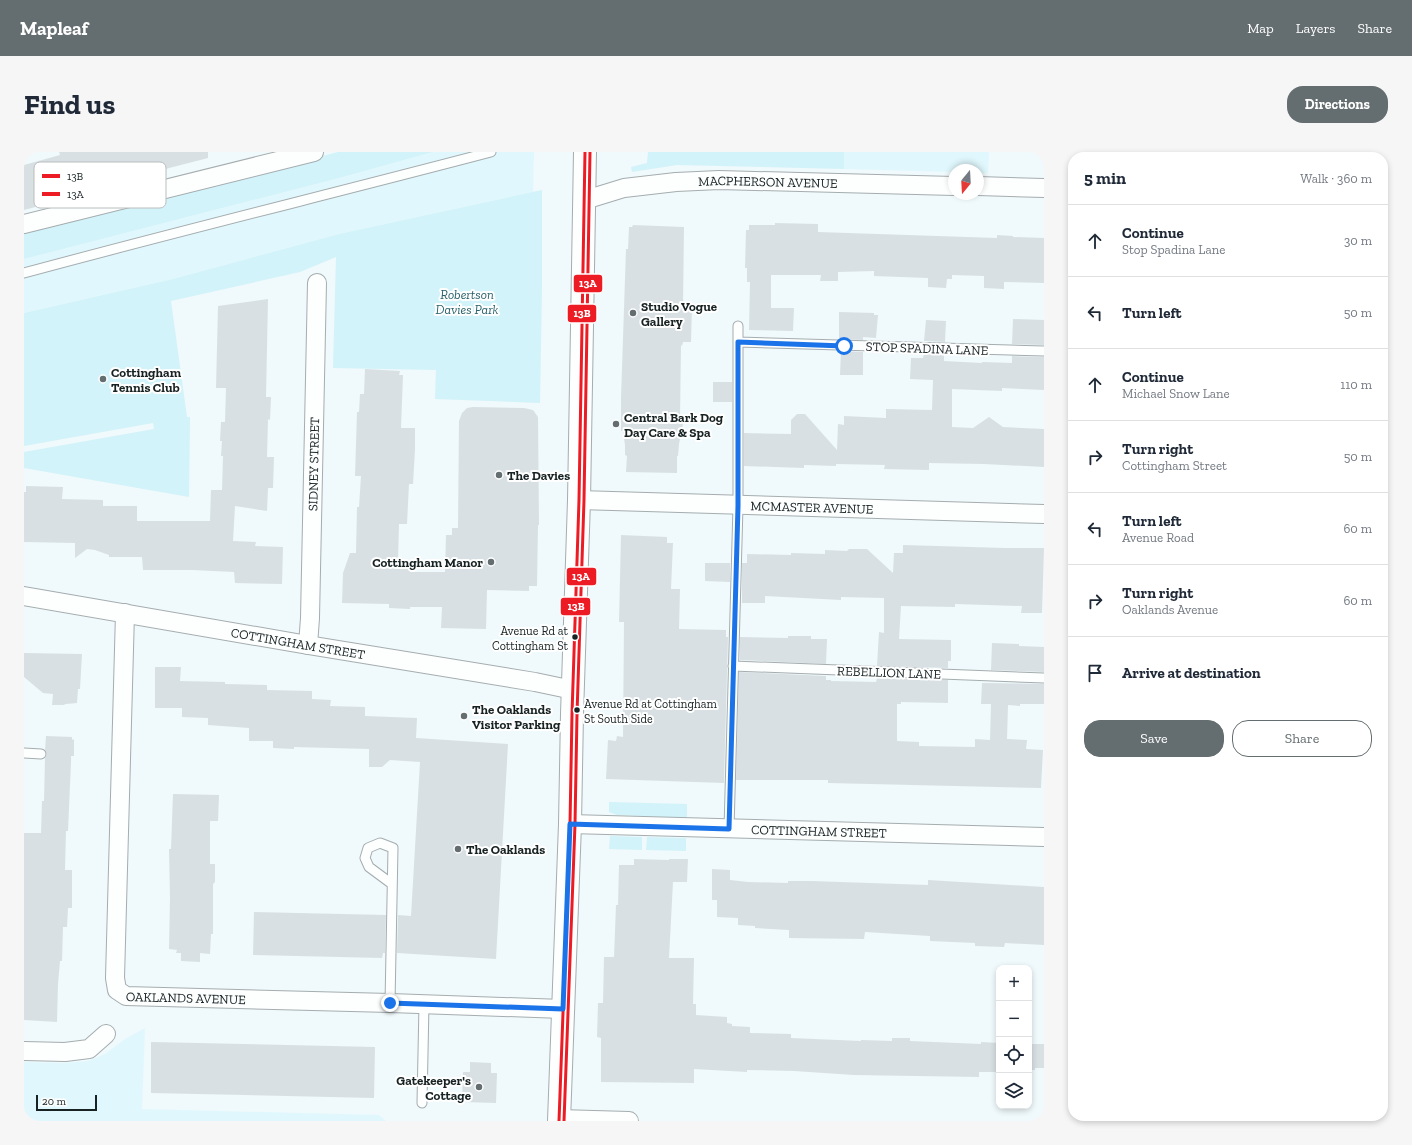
<!DOCTYPE html>
<html lang="en">
<head>
<meta charset="utf-8">
<style>
  body { margin:0; font-family:"Zilla Slab",serif; background:#f6f6f7; color:#1f2937 }
  .controls { position:absolute; right:12px; bottom:12px; display:grid; overflow:hidden; border-radius:8px; box-shadow:0 2px 6px #0003 }
  .controls button { width:36px; height:36px; display:grid; place-items:center; padding:0; border:0; border-bottom:1px solid #e0e1e3; background:#fff; color:#1f2937; font:20px sans-serif }
  .compass { position:absolute; left:924px; top:12px; width:36px; height:36px; border-radius:50%; background:#fff; box-shadow:0 2px 6px #0003; rotate:198deg }
  .scale { position:absolute; left:12px; bottom:10px; width:61px; box-sizing:border-box; padding-left:4px; border:2px solid #182223; border-top:0; font-size:11px; line-height:14px; white-space:nowrap; color:#182223; -webkit-text-stroke:3px #fff; paint-order:stroke }
  .stop { position:absolute; width:12px; height:12px; margin:-9px; border:3px solid #1a73e8; border-radius:50%; background:#fff }
  .stop.end { background:#1a73e8; border-color:#fff; box-shadow:0 1px 4px #0008 }
  .list { margin:0; padding:0; list-style:none }
  h2 { display:flex; justify-content:space-between; align-items:center; height:52px; margin:0; padding:0 16px; font-size:17px }
  h2 small { font-size:13px; font-weight:400; color:#747a83 }
  .list li { display:grid; grid-template-columns:26px 1fr auto; gap:12px; align-items:center; box-sizing:border-box; height:72px; padding:0 16px; border-top:1px solid #e0e1e3 }
  .list b { display:block; font-size:15px; white-space:nowrap }
  .list p { margin:0; font-size:13px; white-space:nowrap; color:#747a83 }
  .list em { font-size:13px; font-style:normal; color:#747a83 }
  .actions { display:flex; gap:8px; padding:12px 16px }
  .actions a { flex:1; padding:9px 0; border:1px solid #646d6f; border-radius:16px; text-align:center; font-size:14px; color:#646d6f }
  .actions .main { background:#646d6f; color:#fff }
  .icon { flex:none; width:22px; height:22px; fill:none; stroke:currentColor; stroke-width:2; stroke-linecap:round; stroke-linejoin:round }
  .map { position:relative; flex:none; width:1020px; height:969px; overflow:hidden; border-radius:16px }
  header { display:flex; align-items:center; gap:24px; box-sizing:border-box; height:56px; padding:0 20px; background:#646d6f; color:#fff }
  header strong { font-size:19px }
  nav { display:flex; gap:22px; margin-inline-start:auto; font-size:14px }
  .intro { display:flex; align-items:center; justify-content:space-between; box-sizing:border-box; height:96px; padding:0 24px }
  h1 { margin:0; font-size:28px }
  .button { padding:10px 18px; border-radius:16px; background:#646d6f; color:#fff; font-size:14px; font-weight:700 }
  main { display:flex; gap:24px; padding:0 24px }
  aside { flex:1; background:#fff; border-radius:16px; box-shadow:0 2px 6px #0003 }
  .map>svg:first-child { display:block }
  .built { fill:#e0f8fd }
  .green { fill:#d2f3f9 }
  .building { fill:#d8e0e3 }
  .lines { fill:none; stroke-linecap:round; stroke-linejoin:round }
  .lane-casing { stroke:#a5adaf; stroke-width:11 }
  .street-casing { stroke:#a5adaf; stroke-width:20 }
  .secondary-casing { stroke:#a5adaf; stroke-width:24 }
  .lane { stroke:#fdfefe; stroke-width:9 }
  .street { stroke:#fdfefe; stroke-width:18 }
  .secondary { stroke:#fdfefe; stroke-width:22 }
  .bus-1-casing { stroke:#fff; stroke-width:6 }
  .bus-2-casing { stroke:#fff; stroke-width:6 }
  .bus-1 { stroke:#ed1c24; stroke-width:3 }
  .bus-2 { stroke:#ed1c24; stroke-width:3 }
  .route { stroke:#1a73e8; stroke-width:5 }
  .poi-dot { fill:#646d6f; stroke:#fff; stroke-width:1.5 }
  .bus-dot { fill:#182223; stroke:#fff; stroke-width:1.5 }
  .labels { text-anchor:middle; stroke-width:4; stroke-linejoin:round; paint-order:stroke }
  .bus-label { font-size:12px; fill:#182223; stroke:#fff; text-anchor:end }
  .street-label { font-size:13px; fill:#182223; stroke:#fff }
  .park-label { font-size:13px; font-style:italic; fill:#27606a; stroke:#fff }
  .poi-label { font-size:13px; font-weight:bold; fill:#182223; stroke:#fff; text-anchor:start }
  .key { fill:#fff; stroke:#babdbd; stroke-width:1 }
  .key-label { font-size:11px; fill:#182223 }
  .line-badge { stroke:#fff; stroke-width:1.5 }
  .badge-label { font-size:11px; text-anchor:middle; font-weight:bold; fill:#fff }
</style>
</head>
<body>
<header>
<strong>Mapleaf</strong>
<nav><a>Map</a><a>Layers</a><a>Share</a></nav>
</header>
<div class="intro"><h1>Find us</h1><a class="button">Directions</a></div>
<main>
<div class="map">
<svg width="1020" height="969" viewBox="0 0 1020 969">
  <rect width="100%" height="100%" fill="#f0f9fb"/>
  <!-- built -->
  <path class="built" d="M409,0h101l-1,40 -194,42 -166,45 -149,34v-54l319,-82z
    M820,0h145l-1,21h-10v-3h-24v2l-110,-3z
    M121,876l-3,81 237,6 7,6h-362v-59l39,1 25,-2 17,-7 20,-15z"/>
  <!-- green -->
  <path class="green" d="M314,0h95l-90,25 -319,82v-28l158,-38z
    M624,0h196v17l-167,-4 -45,7 -1,-5 16,-4z
    M518,38v98l-2,115 -105,-4 1,-29 -103,-2 3,-111 -36,15 -129,29 16,116h3l-1,80 -165,-29v-16l130,-23 -1,-6 -129,23v-133l149,-34 166,-45z
    M585,650l78,2v14l-70,-3 -8,-3z
    M586,684l32,1v13l-33,-1z
    M623,685l39,1v13l-40,-1z"/>
  <!-- building -->
  <path class="building" d="M35,0h149v6l-62,16 -1,-3 -59,15 1,5 -22,4 1,4 -42,11v-45l36,-10z
    M751,71l43,1v8l179,6v-3l16,1v1l31,1v45l-40,-1v7l-20,-1v-12l-32,-1v4h-5l-1,9 -18,-1v-9l-54,-2v-5l-36,1v9h-18l1,-6h-50v33h23l-1,23 -44,-1 1,-48h-3v-14h-2l1,-38h3v-5h26z
    M609,73l51,2 -1,78 9,1 -1,36h-8l-1,4 -1,-1 -1,74h4l-5,25 -1,12h-1v17l-51,-1 1,-16 -2,-1v-10l-2,-14h-2v-33l5,-149h2l1,-22h3z
    M244,147l-2,98h5l-1,23 -2,-1 -1,38h7l-1,31h-5l-1,23 -32,-5 -2,35 23,1 -1,4 28,1 -1,37 -47,-1 -1,-11 -42,-2h-49l-1,-13h-33v-2l-14,-5 -8,-1 -12,9v-15l-51,-1v-50h2v-6l37,1 -1,12 41,1v6h34v15h73l1,-31h11l1,-34h-2l1,-15h-2l1,-19h4l1,-34h-10l2,-82z
    M815,160l35,1v2h4l-2,23 -13,-1v3l-22,-1v-1h-2z
    M989,167l31,1v25l-32,-1z
    M902,168l20,1 -1,21 -21,-1z
    M817,199l22,1v23h-23z
    M900,201l20,1v7l38,2v-1l30,1v-7l32,1v33l-42,-2v3l-50,-2v38l21,1 16,-11 14,10 41,2v38l-60,-3 -55,-1v7l-45,-1 1,-4 -49,-1v2l-32,-1v3l-60,-2v-33l47,1v-14l6,-6h8l32,36 1,-26 6,1v-9l42,2v-9l46,1 1,-30 -23,-1 1,-21h12z
    M341,217l35,2 -1,4h4l-2,53h14v21l-2,35h-4l-2,40h-8l-1,36 13,1v11h34l1,-37h6v-7h6l1,-107 3,-8 5,-5 6,-1 51,1 9,2 5,7 1,108h-1l-1,61h-8v5l-42,-1 -1,39 -45,-1 1,-21h-32v2l-21,-1v-4l-47,-1 1,-30 7,-20h6l1,-46h2l2,-31h-6l2,-64h2l1,-18h4z
    M689,230h19v20h-19z
    M597,383l46,2v6h6l-2,46h9l-1,40 47,1v7h2l-4,146 -118,-4 2,-39 8,1 1,-5 6,1 1,-115h-5z
    M879,393l102,3h39l-2,65h-21l1,-7 -67,-2v3l-54,-1 -2,33 52,1v21h-3v7l-71,-2 2,-34 5,1v-35l-43,-1v3l-76,-4v7h-23v-40h5v-9l44,1v-2l34,1v-4l22,1 2,-2h18l26,24 1,-20h9z
    M681,411h25v19l-25,-1z
    M764,484h23v3h16l-1,25 -86,-4v-23l48,1z
    M968,491l27,1v2l25,1v25l-53,-2z
    M0,501l58,1 -2,35h-2l-1,14 -11,1 -3,1h-11l1,-11 -10,-1 -19,-16z
    M131,515h26l-1,14 45,1v2l42,1v5l45,1v8l19,1 -1,6 35,1v9l52,2 -1,20 92,6 -12,215 -99,-6 1,-38 13,1 9,-154 -30,-2 -8,7h-13v-18l-75,-2v2l-21,-1v-7h-24v-13l-41,-3v-7l-26,-1v-9h-27z
    M715,520l87,4v4h5v1l45,1 1,-4 71,2v23l-47,-1v2h-4v37l22,1v4l56,1v-8l15,1 1,-36h-10l1,-21 62,1v20h-24v2l-12,-1 -1,34 20,1 -1,9 17,1 -2,38 -213,-5v-3h-92z
    M22,584l26,1v3l2,-1v17h-3v6l-3,69h-2l-1,39h7v38h-4l-1,19h-4l-1,34h-2l-2,23 -1,38 -33,-2v-187h17l1,-32h2l1,-43 2,-4 -2,-4z
    M149,642l46,1 -1,26h-8v43h5v18l-2,2v50h-2l-1,20 -10,-1v9l-19,-1v-8h-5l1,-3 -8,-1 1,-51 -1,-49h2z
    M610,707l35,1v-1h19l-1,23h-14l-4,76h25l-1,46h3v11l31,2v6l5,1v2l18,1v6l41,1v4l70,3v-1l31,1v-3h18v3l71,3v-2l18,1v29h-20v5l-125,-2 -60,-4 -47,-1v2l-53,-3v14l-93,-1v-44l-4,-1 1,-34h5l1,-46h10l2,-52h2l1,-40h15z
    M688,717l18,1v10l18,2 40,1v-2h23l117,4v-5l116,7v58l-39,-2 -1,4 -29,-1v-3l-45,-2v-5l-65,-4 -1,7 -75,-1v-8l-34,-2v-2l-17,-1v-7l-21,-1v-17h-5z
    M230,760l132,3 -1,38h-2l-1,5 -129,-3z
    M127,890l224,5 -1,51 -223,-5z
    M1005,892h15v24h-9v2h-6z
    M446,910l21,1v10h6l-1,30 -34,-1 1,-30h7z"/>
  <g class="lines">
    <!-- lane casing -->
    <g class="lane-casing">
      <path id="lane" d="M0,121c155,-42 311,-80 467,-121
        M714,190l306,9
        M709,514l311,12
        M0,601l17,1
        M705,677l9,-323v-180
        M366,851l3,-155 -13,-5 -12,5 -3,10 4,9 23,17
        M398,951l2,-99"/>
    </g>
    <!-- street casing -->
    <g class="street-casing">
      <g id="street">
        <path d="M954,34l66,2"/>
        <path id="s1" d="M561,48l39,-12 52,-6 43,-2 235,6"/>
        <path d="M0,72l290,-72"/>
        <path id="s2" d="M555,348l465,14"/>
        <path id="s3" d="M0,444l284,49 227,37 38,8"/>
        <path id="s4" d="M101,461l-10,365 2,12 9,6 264,7 173,6"/>
        <path id="s5" d="M284,493l2,-27 7,-335"/>
        <path id="s6" d="M546,672l474,13"/>
        <path d="M0,899l41,1 24,-3 17,-15"/>
        <path d="M535,967l70,2"/>
      </g>
    </g>
    <!-- secondary casing -->
    <g class="secondary-casing">
      <path id="secondary" d="M535,969l11,-297 2,-110 7,-214 6,-348"/>
    </g>
    <!-- lane -->
    <use href="#lane" class="lane"/>
    <!-- street -->
    <use href="#street" class="street"/>
    <!-- secondary -->
    <use href="#secondary" class="secondary"/>
    <!-- bus-1 casing -->
    <g class="bus-1-casing">
      <path id="bus-1" d="M535,969l11,-297 2,-110 7,-214 6,-348"/>
    </g>
    <!-- bus-2 casing -->
    <g class="bus-2-casing">
      <path id="bus-2" d="M540,969l11,-297 2,-110 7,-214 6,-348"/>
    </g>
    <!-- bus-1 -->
    <use href="#bus-1" class="bus-1"/>
    <!-- bus-2 -->
    <use href="#bus-2" class="bus-2"/>
  </g>
  <g class="lines">
    <!-- route -->
    <path class="route" d="M366,851l173,6 7,-185 159,5 9,-323v-164l106,4"/>
  </g>
  <!-- markers -->
  <g class="poi-dot">
    <circle cx="609" cy="161" r="4"/>
    <circle cx="79" cy="227" r="4"/>
    <circle cx="592" cy="272" r="4"/>
    <circle cx="475" cy="323" r="4"/>
    <circle cx="467" cy="410" r="4"/>
    <circle cx="440" cy="564" r="4"/>
    <circle cx="434" cy="697" r="4"/>
    <circle cx="455" cy="935" r="4"/>
  </g>
  <g class="bus-dot">
    <circle cx="551" cy="485" r="3.5"/>
    <circle cx="553" cy="558" r="3.5"/>
  </g>
  <g class="labels">
    <!-- bus labels -->
    <g class="bus-label">
      <text x="544" y="483">Avenue Rd at<tspan x="544" dy="15">Cottingham St</tspan></text>
      <text x="560" y="556" text-anchor="start">Avenue Rd at Cottingham<tspan x="560" dy="15">St South Side</tspan></text>
    </g>
    <!-- street labels -->
    <g class="street-label">
      <text dy="5" stroke="none"><textPath href="#s1" startOffset="185">MACPHERSON AVENUE</textPath></text>
      <text transform="translate(903 196) rotate(2)" y="5">STOP SPADINA LANE</text>
      <text dy="5" stroke="none"><textPath href="#s5" startOffset="181">SIDNEY STREET</textPath></text>
      <text dy="5" stroke="none"><textPath href="#s2" startOffset="233">MCMASTER AVENUE</textPath></text>
      <text dy="5" stroke="none"><textPath href="#s3" startOffset="278">COTTINGHAM STREET</textPath></text>
      <text transform="translate(865 520) rotate(2)" y="5">REBELLION LANE</text>
      <text dy="5" stroke="none"><textPath href="#s6" startOffset="249">COTTINGHAM STREET</textPath></text>
      <text dy="5" stroke="none"><textPath href="#s4" startOffset="448">OAKLANDS AVENUE</textPath></text>
    </g>
    <!-- park labels -->
    <g class="park-label">
      <text x="443" y="147">Robertson<tspan x="443" dy="15">Davies Park</tspan></text>
    </g>
    <!-- poi labels -->
    <g class="poi-label">
      <text x="617" y="159">Studio Vogue<tspan x="617" dy="15">Gallery</tspan></text>
      <text x="87" y="225">Cottingham<tspan x="87" dy="15">Tennis Club</tspan></text>
      <text x="600" y="270">Central Bark Dog<tspan x="600" dy="15">Day Care &amp; Spa</tspan></text>
      <text x="483" y="328">The Davies</text>
      <text x="459" y="415" text-anchor="end">Cottingham Manor</text>
      <text x="448" y="562">The Oaklands<tspan x="448" dy="15">Visitor Parking</tspan></text>
      <text x="442" y="702">The Oaklands</text>
      <text x="447" y="933" text-anchor="end">Gatekeeper's<tspan x="447" dy="15">Cottage</tspan></text>
    </g>
  </g>
  <!-- legend -->
  <rect x="10" y="10" width="132" height="46" rx="6" class="key"/>
  <rect x="18" y="22" width="18" height="4" fill="#ed1c24"/>
  <rect x="18" y="40" width="18" height="4" fill="#ed1c24"/>
  <g class="key-label">
    <text x="43" y="28">13B</text>
    <text x="43" y="46">13A</text>
  </g>
  <g class="line-badge">
    <rect x="549" y="122" width="30" height="19" rx="4" fill="#ed1c24"/>
    <rect x="543" y="152" width="30" height="19" rx="4" fill="#ed1c24"/>
    <rect x="542" y="415" width="31" height="19" rx="4" fill="#ed1c24"/>
    <rect x="536" y="445" width="31" height="19" rx="4" fill="#ed1c24"/>
  </g>
  <g class="badge-label">
    <text x="564" y="135">13A</text>
    <text x="558" y="165">13B</text>
    <text x="557" y="428">13A</text>
    <text x="552" y="458">13B</text>
  </g>
</svg>
<div class="controls">
<button>+</button>
<button>−</button>
<button><svg class="icon" aria-label="locate" viewBox="0 0 24 24"><circle cx="12" cy="12" r="6"/><path d="M12 2v4M12 18v4M2 12h4M18 12h4"/></svg></button>
<button><svg class="icon" aria-label="layers" viewBox="0 0 24 24"><path d="M12 4l9 5-9 5-9-5zM3 14l9 5 9-5"/></svg></button>
</div>
<svg class="compass" viewBox="-18 -18 36 36"><path d="M0-13l5 13h-10z" fill="#e53935"/><path d="M0 13l5-13h-10z" fill="#747a83"/></svg>
<div class="scale">20 m</div>
<div class="stop" style="left:820px;top:194px"></div>
<div class="stop end" style="left:366px;top:851px"></div>
</div>
<aside>
<h2>5 min<small>Walk · 360 m</small></h2>
<ul class="list">
<li><svg class="icon" aria-label="ahead" viewBox="0 0 24 24"><path d="M12 20V5M6 11l6-6 6 6"/></svg><div><b>Continue</b><p>Stop Spadina Lane</p></div><em>30 m</em></li>
<li><svg class="icon" aria-label="left" viewBox="0 0 24 24"><path d="M17 20v-9H6M10 6l-5 5 5 5"/></svg><div><b>Turn left</b></div><em>50 m</em></li>
<li><svg class="icon" aria-label="ahead" viewBox="0 0 24 24"><path d="M12 20V5M6 11l6-6 6 6"/></svg><div><b>Continue</b><p>Michael Snow Lane</p></div><em>110 m</em></li>
<li><svg class="icon" aria-label="right" viewBox="0 0 24 24"><path d="M7 20v-9h11M14 6l5 5-5 5"/></svg><div><b>Turn right</b><p>Cottingham Street</p></div><em>50 m</em></li>
<li><svg class="icon" aria-label="left" viewBox="0 0 24 24"><path d="M17 20v-9H6M10 6l-5 5 5 5"/></svg><div><b>Turn left</b><p>Avenue Road</p></div><em>60 m</em></li>
<li><svg class="icon" aria-label="right" viewBox="0 0 24 24"><path d="M7 20v-9h11M14 6l5 5-5 5"/></svg><div><b>Turn right</b><p>Oaklands Avenue</p></div><em>60 m</em></li>
<li><svg class="icon" aria-label="arrive" viewBox="0 0 24 24"><path d="M6 21V4h12l-3 4 3 4H6"/></svg><div><b>Arrive at destination</b></div></li>
</ul>
<div class="actions"><a class="main">Save</a><a>Share</a></div>
</aside>
</main>
</body>
</html>
